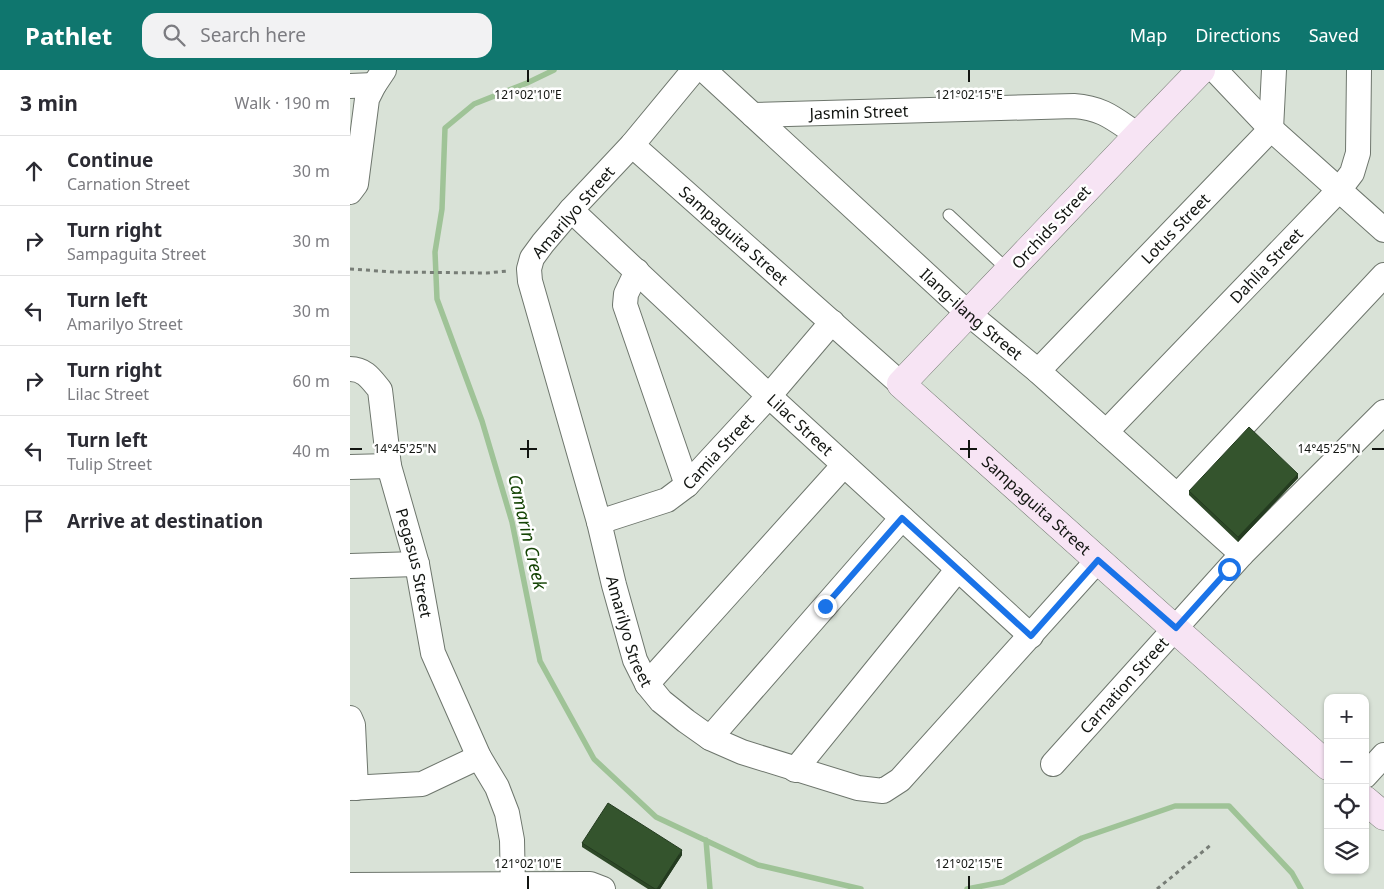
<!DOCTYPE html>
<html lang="en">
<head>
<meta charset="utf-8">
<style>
  body { margin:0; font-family:"Noto Sans",sans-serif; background:#f2f2f3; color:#2b2b33 }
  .controls { position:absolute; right:15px; bottom:15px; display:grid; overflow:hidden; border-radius:10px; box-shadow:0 1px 4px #0004 }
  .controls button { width:45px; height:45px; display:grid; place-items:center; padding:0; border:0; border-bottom:1px solid #e1e1e2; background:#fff; color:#2b2b33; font:25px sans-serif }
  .stop { position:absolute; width:15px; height:15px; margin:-11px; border:4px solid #1a73e8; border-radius:50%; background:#fff }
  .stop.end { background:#1a73e8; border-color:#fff; box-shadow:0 1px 5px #0008 }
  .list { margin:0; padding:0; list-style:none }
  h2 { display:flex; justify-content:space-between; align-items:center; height:65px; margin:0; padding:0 20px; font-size:21px }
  h2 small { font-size:16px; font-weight:400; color:#7c7c81 }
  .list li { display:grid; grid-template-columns:32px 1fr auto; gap:15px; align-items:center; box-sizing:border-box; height:70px; padding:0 20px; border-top:1px solid #e1e1e2 }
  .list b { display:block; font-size:19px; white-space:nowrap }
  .list p { margin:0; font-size:16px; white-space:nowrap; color:#7c7c81 }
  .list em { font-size:16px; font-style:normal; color:#7c7c81 }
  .icon { flex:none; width:28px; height:28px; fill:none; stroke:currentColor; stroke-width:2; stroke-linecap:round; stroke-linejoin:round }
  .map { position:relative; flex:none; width:1034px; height:819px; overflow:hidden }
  header { display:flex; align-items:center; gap:30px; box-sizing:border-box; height:70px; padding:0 25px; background:#0f766e; color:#fff }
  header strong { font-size:24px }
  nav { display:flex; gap:28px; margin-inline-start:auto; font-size:18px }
  .search { width:350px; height:45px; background:#f2f2f3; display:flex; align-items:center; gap:12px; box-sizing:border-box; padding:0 18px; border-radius:15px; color:#7c7c81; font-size:19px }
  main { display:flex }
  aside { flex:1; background:#fff }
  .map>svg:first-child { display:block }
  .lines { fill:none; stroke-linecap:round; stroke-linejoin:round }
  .stream { stroke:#9fc397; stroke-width:5.5 }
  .lane-casing { stroke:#6e766d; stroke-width:13 }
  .street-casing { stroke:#6e766d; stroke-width:26 }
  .secondary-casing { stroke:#6e766d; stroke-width:29 }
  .path { stroke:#777d76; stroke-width:3; stroke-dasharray:4 4; stroke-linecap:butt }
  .lane { stroke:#fff; stroke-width:11 }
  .street { stroke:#fff; stroke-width:24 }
  .secondary { stroke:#f7e4f4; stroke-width:28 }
  .wall { fill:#2d4827 }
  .shaded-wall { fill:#243b20 }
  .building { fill:#34542d; stroke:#243b20 }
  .route { stroke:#1a73e8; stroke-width:6 }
  .ticks { fill:none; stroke:#121511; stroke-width:2 }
  .labels { text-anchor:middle; stroke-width:5; stroke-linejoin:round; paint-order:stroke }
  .street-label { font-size:16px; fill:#121511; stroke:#fff }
  .water-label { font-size:18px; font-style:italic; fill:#154405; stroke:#fff }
  .ticks-label { font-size:12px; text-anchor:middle; fill:#121511; stroke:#fff; stroke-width:5; stroke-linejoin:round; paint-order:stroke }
</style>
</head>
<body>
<header>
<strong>Pathlet</strong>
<div class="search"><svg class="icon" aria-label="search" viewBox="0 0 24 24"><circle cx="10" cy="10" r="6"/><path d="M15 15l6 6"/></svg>Search here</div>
<nav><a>Map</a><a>Directions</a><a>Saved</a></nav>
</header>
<main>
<aside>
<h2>3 min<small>Walk · 190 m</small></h2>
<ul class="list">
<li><svg class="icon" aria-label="ahead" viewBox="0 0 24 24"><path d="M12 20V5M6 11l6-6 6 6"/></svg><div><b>Continue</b><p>Carnation Street</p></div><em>30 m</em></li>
<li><svg class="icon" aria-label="right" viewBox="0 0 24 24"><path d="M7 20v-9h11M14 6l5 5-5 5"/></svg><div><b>Turn right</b><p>Sampaguita Street</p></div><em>30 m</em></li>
<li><svg class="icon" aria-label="left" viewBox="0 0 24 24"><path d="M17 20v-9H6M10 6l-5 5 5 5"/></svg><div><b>Turn left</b><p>Amarilyo Street</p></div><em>30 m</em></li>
<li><svg class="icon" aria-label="right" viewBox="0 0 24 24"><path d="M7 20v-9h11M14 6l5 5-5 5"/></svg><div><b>Turn right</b><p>Lilac Street</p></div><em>60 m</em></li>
<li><svg class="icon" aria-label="left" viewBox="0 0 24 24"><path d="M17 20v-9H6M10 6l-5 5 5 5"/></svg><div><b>Turn left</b><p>Tulip Street</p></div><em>40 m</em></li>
<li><svg class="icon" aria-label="arrive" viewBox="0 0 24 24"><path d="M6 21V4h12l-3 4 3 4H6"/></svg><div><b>Arrive at destination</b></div></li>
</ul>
</aside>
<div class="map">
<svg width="1034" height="819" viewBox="0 0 1034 819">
  <rect width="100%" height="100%" fill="#d9e2d7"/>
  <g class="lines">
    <!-- stream -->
    <path class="stream" d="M204,0l-27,13 -53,21 -29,24 -3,81 -7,43 2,47 45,122 30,101 28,139 54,98 62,58 102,48 103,24
      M356,770l4,49
      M617,819l36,-7 79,-44 93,-32h54l63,67 9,16"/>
    <!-- lane casing -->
    <g class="lane-casing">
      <path id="lane" d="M599,145l60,56"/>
    </g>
    <!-- street casing -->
    <g class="street-casing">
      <g id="street">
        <path id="s1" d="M344,0l-62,75 -61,65 -28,33 -11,15 -3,11 1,12 69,241 15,63 21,75 12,24 14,17 25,20 24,17 32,14 116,36 25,3 17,-11 198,-220"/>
        <path id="s2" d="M354,0l265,244 69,57 204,183"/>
        <path d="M865,0l56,59 113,101"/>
        <path d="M0,16l24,-1"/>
        <path id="s3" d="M403,45l321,-9c29,2 40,13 64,29"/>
        <path id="s4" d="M282,75l269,239"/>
        <path d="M0,122l6,-8 11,-85 7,-14 10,-15"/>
        <path id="s5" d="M221,140l198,186 262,240"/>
        <path d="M287,201l-11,23 -1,11 62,180"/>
        <path id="s6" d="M0,299c15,0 21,10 30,21l9,76 28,98 16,89 46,104 18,30 10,26 5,27 1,49"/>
        <path id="s7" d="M688,301l233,-242 3,-59"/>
        <path id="s8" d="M756,362l233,-242 13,-17 6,-20 1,-83"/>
        <path d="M0,397l39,-1"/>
        <path d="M828,425l206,-220"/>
        <path id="s9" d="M249,452l68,-22 20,-15 82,-89 63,-74"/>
        <path d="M0,496l67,-2"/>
        <path d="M297,614l197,-219"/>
        <path d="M0,648l3,7 3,63"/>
        <path d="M360,668l192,-220"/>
        <path id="s10" d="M703,694l189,-210 142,-142"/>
        <path d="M445,700l163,-201"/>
        <path d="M1015,706l19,-21"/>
        <path d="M0,718l72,-4 57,-27"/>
        <path d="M0,815l240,-1 13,5"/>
      </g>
    </g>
    <!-- secondary casing -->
    <g class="secondary-casing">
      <g id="secondary">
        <path id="s11" d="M851,0l-63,65 -237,249 427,382"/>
        <path d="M1015,730l19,16"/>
      </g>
    </g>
    <!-- path -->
    <path class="path" d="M0,199l44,3 93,1 21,-2
      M807,819l55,-45"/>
    <!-- lane -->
    <use href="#lane" class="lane"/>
    <!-- street -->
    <use href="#street" class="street"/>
    <!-- secondary -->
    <use href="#secondary" class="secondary"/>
  </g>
  <!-- wall -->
  <path class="wall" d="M948,408l-60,64 -49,-47v-4z
    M232,773l100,12 -22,34h-12l-66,-42z"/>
  <!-- shaded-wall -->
  <path class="shaded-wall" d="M948,404v4l-60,64v-5z
    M332,780v5l-22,34h-3z"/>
  <!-- building -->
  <path class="building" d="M899,357l49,47 -60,63 -49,-46z
    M258,733l74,47 -25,39h-2l-73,-46z"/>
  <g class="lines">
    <!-- route -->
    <path class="route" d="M475,536l77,-88 129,118 67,-76 78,68 53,-59"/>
  </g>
  <!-- ticks -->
  <path class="ticks" d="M178,0v12M619,0v12M178,370v18M619,370v18M0,379h12M170,379h17M610,379h17M1022,379h12M178,806v13M619,806v13"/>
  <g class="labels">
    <!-- street labels -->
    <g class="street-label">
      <text dy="6" stroke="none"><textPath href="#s3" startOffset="106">Jasmin Street</textPath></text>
      <text transform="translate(223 142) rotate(-49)" y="6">Amarilyo Street</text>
      <text transform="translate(701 157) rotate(-47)" y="6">Orchids Street</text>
      <text dy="6" stroke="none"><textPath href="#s7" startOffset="198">Lotus Street</textPath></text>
      <text dy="6" stroke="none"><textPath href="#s4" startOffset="136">Sampaguita Street</textPath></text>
      <text dy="6" stroke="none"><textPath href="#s8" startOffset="231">Dahlia Street</textPath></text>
      <text dy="6" stroke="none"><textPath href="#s2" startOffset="362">Ilang-ilang Street</textPath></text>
      <text dy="6" stroke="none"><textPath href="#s5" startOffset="314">Lilac Street</textPath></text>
      <text dy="6" stroke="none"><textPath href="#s9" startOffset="142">Camia Street</textPath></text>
      <text dy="6" stroke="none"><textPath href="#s11" startOffset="616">Sampaguita Street</textPath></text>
      <text dy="6" stroke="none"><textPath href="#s6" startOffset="215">Pegasus Street</textPath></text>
      <text dy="6" stroke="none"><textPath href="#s1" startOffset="636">Amarilyo Street</textPath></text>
      <text dy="6" stroke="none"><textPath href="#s10" startOffset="106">Carnation Street</textPath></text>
    </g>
    <!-- water labels -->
    <g class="water-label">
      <text transform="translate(177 462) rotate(77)" y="6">Camarin Creek</text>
    </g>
  </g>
  <g class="ticks-label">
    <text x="178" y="29">121°02'10"E</text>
    <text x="619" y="29">121°02'15"E</text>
    <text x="55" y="383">14°45'25"N</text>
    <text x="979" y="383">14°45'25"N</text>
    <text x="178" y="798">121°02'10"E</text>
    <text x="619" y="798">121°02'15"E</text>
  </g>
</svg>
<div class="controls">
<button>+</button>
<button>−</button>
<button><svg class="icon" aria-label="locate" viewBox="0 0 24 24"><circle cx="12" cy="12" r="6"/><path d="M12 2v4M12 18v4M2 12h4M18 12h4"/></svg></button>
<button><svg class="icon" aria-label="layers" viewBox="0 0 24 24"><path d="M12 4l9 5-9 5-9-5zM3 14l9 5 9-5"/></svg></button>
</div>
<div class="stop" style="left:879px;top:499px"></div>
<div class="stop end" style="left:475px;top:536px"></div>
</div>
</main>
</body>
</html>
